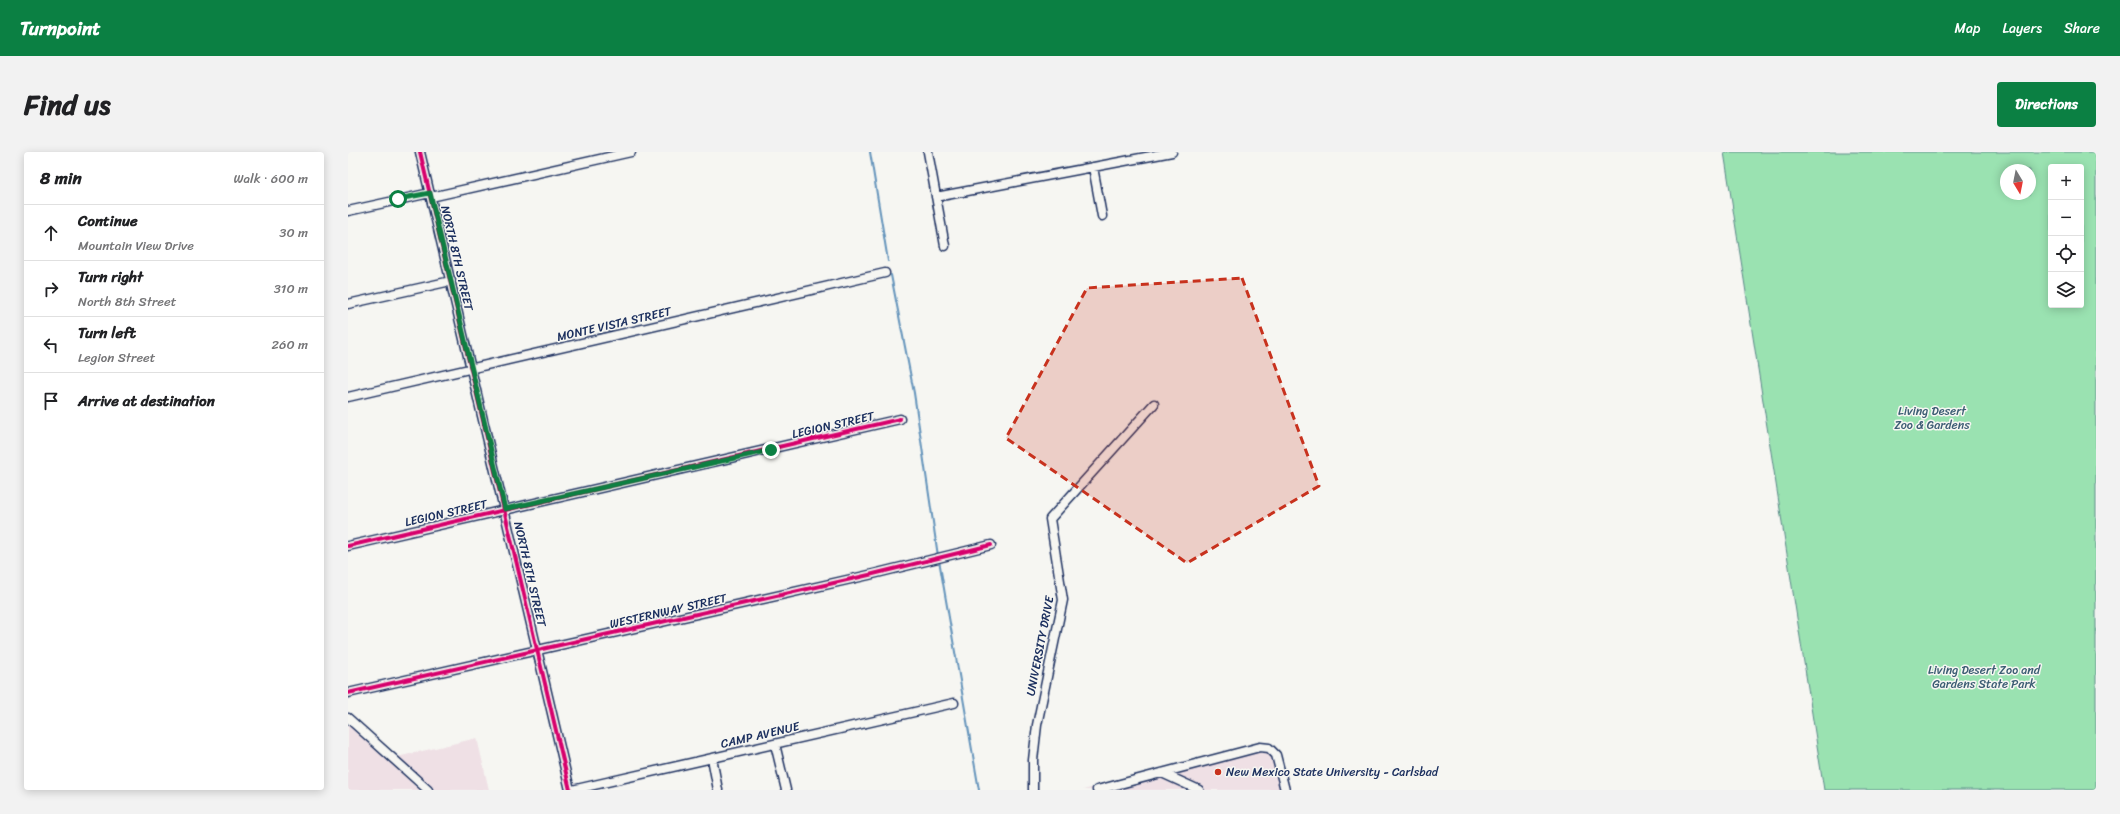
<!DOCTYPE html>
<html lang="en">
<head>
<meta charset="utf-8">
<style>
  body { margin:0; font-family:Sriracha,sans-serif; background:#f2f2f2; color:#202124 }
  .controls { position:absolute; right:12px; top:12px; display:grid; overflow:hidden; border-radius:4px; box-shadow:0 2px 10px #0003 }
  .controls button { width:36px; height:36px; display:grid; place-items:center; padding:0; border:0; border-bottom:1px solid #e0e0e0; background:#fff; color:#202124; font:20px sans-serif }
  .compass { position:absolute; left:1652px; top:12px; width:36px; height:36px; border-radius:50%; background:#fff; box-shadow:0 2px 10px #0003; rotate:170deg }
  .stop { position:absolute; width:12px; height:12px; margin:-9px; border:3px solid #0b8043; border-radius:50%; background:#fff }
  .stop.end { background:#0b8043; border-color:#fff; box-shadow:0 1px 4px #0008 }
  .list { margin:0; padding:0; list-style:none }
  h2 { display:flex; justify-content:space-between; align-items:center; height:52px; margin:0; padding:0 16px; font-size:17px }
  h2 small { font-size:13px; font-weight:400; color:#757577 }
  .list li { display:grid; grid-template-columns:26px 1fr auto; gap:12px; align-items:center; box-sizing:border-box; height:56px; padding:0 16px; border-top:1px solid #e0e0e0 }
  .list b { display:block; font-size:15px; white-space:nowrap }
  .list p { margin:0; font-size:13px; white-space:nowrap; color:#757577 }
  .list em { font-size:13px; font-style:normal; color:#757577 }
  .icon { flex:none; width:22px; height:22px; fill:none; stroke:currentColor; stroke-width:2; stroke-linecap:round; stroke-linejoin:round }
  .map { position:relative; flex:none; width:1748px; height:638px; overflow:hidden; border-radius:4px }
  header { display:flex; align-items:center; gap:24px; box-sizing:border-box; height:56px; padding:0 20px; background:#0b8043; color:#fff }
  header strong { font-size:19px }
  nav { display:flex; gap:22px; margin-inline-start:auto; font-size:14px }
  .intro { display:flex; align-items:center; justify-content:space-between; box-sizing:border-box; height:96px; padding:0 24px }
  h1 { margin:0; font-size:28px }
  .button { padding:10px 18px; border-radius:4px; background:#0b8043; color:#fff; font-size:14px; font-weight:700 }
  main { display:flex; gap:24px; padding:0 24px }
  aside { flex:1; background:#fff; border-radius:4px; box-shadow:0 2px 10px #0003 }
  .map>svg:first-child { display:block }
  .built { fill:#efe0e5 }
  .green { fill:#9ae2b1; stroke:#5a8888; fill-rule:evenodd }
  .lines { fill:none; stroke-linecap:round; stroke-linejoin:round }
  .stream { stroke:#6594bb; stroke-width:2 }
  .street-casing { stroke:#1b2f5e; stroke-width:11 }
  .street { stroke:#f6f6f2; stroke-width:8 }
  .cycleway-casing { stroke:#f6f6f2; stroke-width:6 }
  .cycleway { stroke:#d6006c; stroke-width:4 }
  .route { stroke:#0b8043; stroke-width:5 }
  .marked { fill:#c8321e; fill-opacity:0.2; stroke:#c8321e; stroke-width:3; stroke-dasharray:8 5; stroke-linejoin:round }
  .poi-dot { fill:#c8321e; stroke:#f6f6f2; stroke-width:1.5 }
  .labels { text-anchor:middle; stroke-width:3; stroke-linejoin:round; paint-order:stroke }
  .street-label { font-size:12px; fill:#1b2f5e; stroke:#f6f6f2 }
  .park-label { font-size:12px; fill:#3b5c73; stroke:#f6f6f2 }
  .poi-label { font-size:12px; fill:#1b2f5e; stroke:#f6f6f2; text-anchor:start }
</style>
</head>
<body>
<header>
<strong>Turnpoint</strong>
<nav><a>Map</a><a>Layers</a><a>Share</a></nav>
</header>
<div class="intro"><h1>Find us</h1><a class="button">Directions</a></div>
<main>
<aside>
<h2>8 min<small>Walk · 600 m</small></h2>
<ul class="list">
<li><svg class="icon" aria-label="ahead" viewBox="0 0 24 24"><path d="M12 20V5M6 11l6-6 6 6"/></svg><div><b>Continue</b><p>Mountain View Drive</p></div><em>30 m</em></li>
<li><svg class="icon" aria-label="right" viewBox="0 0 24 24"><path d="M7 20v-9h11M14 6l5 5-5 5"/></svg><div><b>Turn right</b><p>North 8th Street</p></div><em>310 m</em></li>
<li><svg class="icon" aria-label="left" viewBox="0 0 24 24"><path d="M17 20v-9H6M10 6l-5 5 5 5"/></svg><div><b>Turn left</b><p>Legion Street</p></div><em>260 m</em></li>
<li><svg class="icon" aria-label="arrive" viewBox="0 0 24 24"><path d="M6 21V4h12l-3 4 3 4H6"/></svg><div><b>Arrive at destination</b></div></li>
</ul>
</aside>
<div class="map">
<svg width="1748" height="638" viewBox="0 0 1748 638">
  <rect width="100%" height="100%" fill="#f6f6f2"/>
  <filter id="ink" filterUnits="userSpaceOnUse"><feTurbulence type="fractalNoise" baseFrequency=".025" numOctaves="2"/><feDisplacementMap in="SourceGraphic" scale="8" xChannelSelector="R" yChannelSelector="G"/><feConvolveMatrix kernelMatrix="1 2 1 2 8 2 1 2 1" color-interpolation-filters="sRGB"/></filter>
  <g filter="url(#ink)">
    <!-- built -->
    <path class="built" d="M0,566l45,40 84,-20 12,52h-141z
      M916,591l8,2 6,6 11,39h-206z"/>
    <!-- green -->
    <path class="green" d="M1376,0h372v638h-272zM1703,15h30v138h-30zM1658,18h24v24h-24z"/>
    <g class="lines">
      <!-- stream -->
      <path class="stream" d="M522,0l18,109
        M543,123l23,118 24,163
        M591,408l40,230"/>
      <!-- street casing -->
      <g class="street-casing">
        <path id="street" d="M72,0l150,638
          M580,0l17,94
          M745,15l9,49
          M83,45l200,-45
          M588,45l236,-45
          M0,59l82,-18
          M0,152l103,-23
          M0,245l537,-124
          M0,394l552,-127
          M0,541l521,-118 122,-30
          M0,566l80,72
          M427,592l11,46
          M364,606l6,32
          M814,621l37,17
          M224,638l382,-87
          M685,638v-30l4,-35 26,-125 -13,-81 104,-115
          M749,638l163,-43 9,1 7,7 9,35"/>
      </g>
      <!-- street -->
      <use href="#street" class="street"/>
      <!-- cycleway casing -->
      <g class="cycleway-casing">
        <path id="cycleway" d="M72,0l150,638
          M0,394l552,-127
          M0,541l521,-118 122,-30"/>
      </g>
      <!-- cycleway -->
      <use href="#cycleway" class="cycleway"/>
    </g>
  </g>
  <g class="lines" filter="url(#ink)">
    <!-- route -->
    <path class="route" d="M50,47l32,-6 75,316 266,-59"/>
  </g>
  <!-- marked area -->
  <path class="marked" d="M894,126l77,208 -132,77 -181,-125 81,-150z"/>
  <!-- markers -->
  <circle class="poi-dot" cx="870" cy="620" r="4"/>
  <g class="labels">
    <!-- street labels -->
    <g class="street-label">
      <text transform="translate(109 106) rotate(77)" y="4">NORTH 8TH STREET</text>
      <text transform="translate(266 172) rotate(-13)" y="4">MONTE VISTA STREET</text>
      <text transform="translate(485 273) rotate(-13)" y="4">LEGION STREET</text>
      <text transform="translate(98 361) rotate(-13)" y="4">LEGION STREET</text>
      <text transform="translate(182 422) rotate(77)" y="4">NORTH 8TH STREET</text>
      <text transform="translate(320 459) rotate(-13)" y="4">WESTERNWAY STREET</text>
      <text transform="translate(692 494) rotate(-79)" y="4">UNIVERSITY DRIVE</text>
      <text transform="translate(412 583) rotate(-13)" y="4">CAMP AVENUE</text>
    </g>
    <!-- park labels -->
    <g class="park-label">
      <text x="1584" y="263">Living Desert<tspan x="1584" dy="14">Zoo &amp; Gardens</tspan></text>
      <text x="1636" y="522">Living Desert Zoo and<tspan x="1636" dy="14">Gardens State Park</tspan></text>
    </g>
    <!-- poi labels -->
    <g class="poi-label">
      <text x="878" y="624">New Mexico State University - Carlsbad</text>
    </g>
  </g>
</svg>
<div class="controls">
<button>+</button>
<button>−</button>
<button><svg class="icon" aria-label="locate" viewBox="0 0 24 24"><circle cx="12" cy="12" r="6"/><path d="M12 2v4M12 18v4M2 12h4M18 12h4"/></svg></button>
<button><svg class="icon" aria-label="layers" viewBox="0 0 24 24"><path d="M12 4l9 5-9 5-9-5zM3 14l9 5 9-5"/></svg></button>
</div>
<svg class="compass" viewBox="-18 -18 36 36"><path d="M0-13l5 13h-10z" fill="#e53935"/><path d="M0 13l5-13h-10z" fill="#757577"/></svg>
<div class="stop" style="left:50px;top:47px"></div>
<div class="stop end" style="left:423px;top:298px"></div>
</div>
</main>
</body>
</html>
